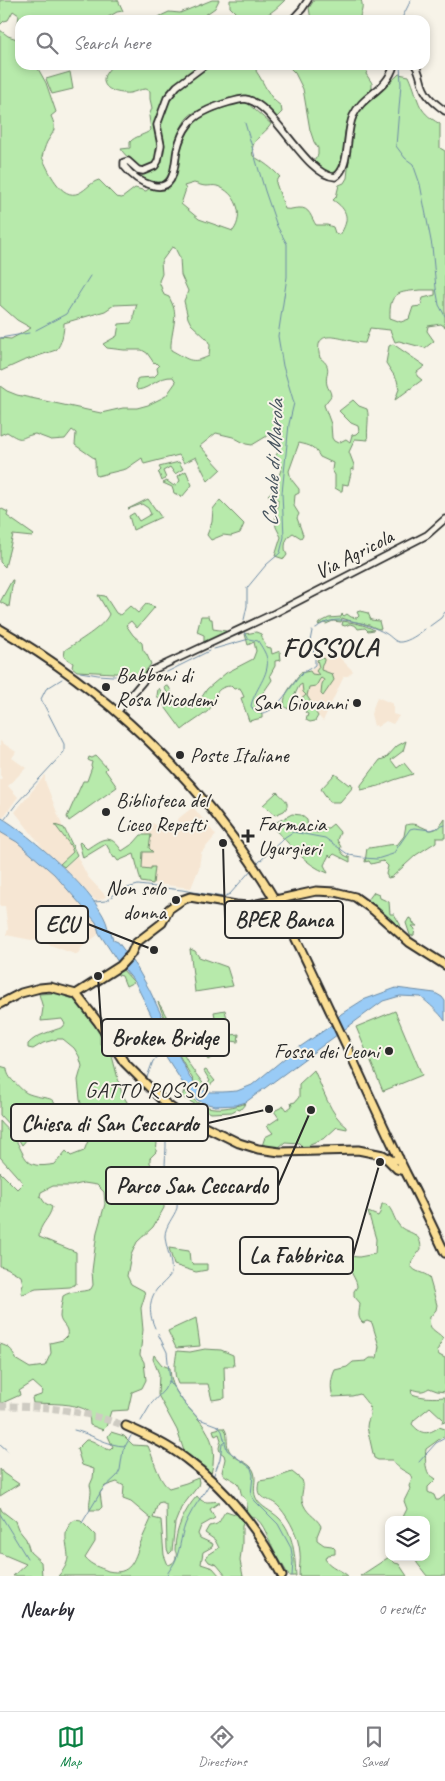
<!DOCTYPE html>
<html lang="en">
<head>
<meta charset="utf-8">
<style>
  body { margin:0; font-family:Caveat,sans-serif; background:#f7f7f7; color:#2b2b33 }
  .controls { position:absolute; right:15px; bottom:15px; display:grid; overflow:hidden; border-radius:10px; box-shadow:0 2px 8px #0003 }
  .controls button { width:45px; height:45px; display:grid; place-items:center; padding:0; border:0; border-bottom:1px solid #e1e1e2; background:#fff; color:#2b2b33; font:25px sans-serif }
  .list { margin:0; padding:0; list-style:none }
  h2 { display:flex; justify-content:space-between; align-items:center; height:65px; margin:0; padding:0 20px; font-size:21px }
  h2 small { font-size:16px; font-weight:400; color:#7c7c81 }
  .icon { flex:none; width:28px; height:28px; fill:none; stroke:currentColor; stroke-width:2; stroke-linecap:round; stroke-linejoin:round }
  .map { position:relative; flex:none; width:445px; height:1576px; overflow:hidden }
  .search { position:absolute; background:#fff; box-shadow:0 2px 8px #0003; left:15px; right:15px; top:15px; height:55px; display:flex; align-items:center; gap:12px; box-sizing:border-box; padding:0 18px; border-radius:15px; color:#7c7c81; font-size:19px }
  .sheet { height:135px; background:#fff }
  nav { display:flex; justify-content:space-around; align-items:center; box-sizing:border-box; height:70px; border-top:1px solid #e1e1e2; background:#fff; font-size:14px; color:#7c7c81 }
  nav a { display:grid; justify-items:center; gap:2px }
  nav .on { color:#0b8043 }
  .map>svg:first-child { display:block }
  .built { fill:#f6e6d3 }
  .green { fill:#b7eaab; stroke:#718a6b; fill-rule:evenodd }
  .water { fill:#99cbf6; stroke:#6d8ba5 }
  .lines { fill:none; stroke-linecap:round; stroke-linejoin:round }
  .stream { stroke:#6d8ba5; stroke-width:1 }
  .major-tunnel { stroke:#cecbc2; stroke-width:7; stroke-dasharray:7 3.5; stroke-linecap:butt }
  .minor-casing { stroke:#2b2b2b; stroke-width:9 }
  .major-casing { stroke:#2b2b2b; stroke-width:11 }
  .minor { stroke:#f7f3e8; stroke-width:5.5 }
  .major { stroke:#fbdf96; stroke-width:7 }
  .poi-dot { fill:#2b2b2b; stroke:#f7f3e8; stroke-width:2 }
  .labels { text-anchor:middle; stroke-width:4; stroke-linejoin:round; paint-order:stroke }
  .street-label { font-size:21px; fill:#2b2b2b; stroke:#f7f3e8 }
  .poi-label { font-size:21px; fill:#2b2b2b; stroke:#f7f3e8; text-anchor:start }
  .water-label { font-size:22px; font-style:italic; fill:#46535e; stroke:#f7f3e8 }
  .neighbourhood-label { font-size:22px; letter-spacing:1px; fill:#2b2b2b; stroke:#f7f3e8 }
  .district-label { font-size:26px; font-weight:bold; letter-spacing:1px; fill:#2b2b2b; stroke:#f7f3e8 }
  .leader { fill:none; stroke:#2b2b2b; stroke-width:2 }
  .callout-dot { fill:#2b2b2b; stroke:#f7f3e8; stroke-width:2 }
  .callout { fill:#f7f3e8; stroke:#2b2b2b; stroke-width:2 }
  .callout-label { font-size:22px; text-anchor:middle; font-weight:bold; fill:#2b2b2b }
</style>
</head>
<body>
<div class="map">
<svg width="445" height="1576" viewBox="0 0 445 1576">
  <rect width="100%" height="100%" fill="#f7f3e8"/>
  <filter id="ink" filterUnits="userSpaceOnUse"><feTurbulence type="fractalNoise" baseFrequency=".02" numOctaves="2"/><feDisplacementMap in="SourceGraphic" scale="10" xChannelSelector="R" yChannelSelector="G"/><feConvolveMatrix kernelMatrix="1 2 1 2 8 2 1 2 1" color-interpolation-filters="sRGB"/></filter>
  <g filter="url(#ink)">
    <!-- built -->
    <path class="built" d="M333,651l20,20 -5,5h-4l-21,45 -25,-28 8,-18 10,-10v-6z
      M377,697l16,7v10l6,2 -6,8 -7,-3 -9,6 -1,-2 -2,1 -3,-12z
      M0,741l16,11 -4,6 14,10 -18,18 10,11 -16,22 -2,-2v-37l2,-2 -2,-3z
      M45,775v6l18,47 -8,-2 15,19 3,7 -13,12 -14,-12 -31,-40z
      M193,807l23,28 -15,18 -2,15 -8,20 -50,-6 -7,-28 11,-5 1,-18 3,-9 23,9 7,-13z
      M0,832l17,9 37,32 42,49 3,12 -17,13 -5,8 -35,-13 -36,-7 2,-6 -3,-23h-5z
      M77,856l11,21 18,19 -2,2 -6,3 -3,-1 -31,-32z"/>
    <!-- green -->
    <path class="green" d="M0,0h118l5,11 -6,1 -14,8h-83v9l-2,-6 1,-8 -6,-4 -5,9 -4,1 -4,4z
      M212,0h7l-4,8 -17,12h-46l17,-8 11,1z
      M230,0h55c-17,17 -24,20 -48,20l-2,-8 -5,-5z
      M314,0h47c3,8 0,12 -2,20h-48l-2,-12z
      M0,30l8,6 12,4v25h16l10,18 10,29 -5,4c6,13 3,15 -4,26 -2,4 -4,11 -5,15 6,13 19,44 37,36 8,-4 12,-11 20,-13l17,17 6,1 13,-10 11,3 4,-3h15l9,-6c9,-37 3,-59 46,-73 8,-3 18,-8 26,-7l25,22c-7,12 -22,15 -18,32 10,6 19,12 27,21l-3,2 -1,4 9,26c6,1 8,-1 14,-1 11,-1 12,10 17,17h11l6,2 2,6 5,2c10,-16 8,-25 -7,-35l3,-3 3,-12 5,-2 3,-5 6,-54 5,-12 41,-38 10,2c11,24 6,34 31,48v24l5,3v176l-4,-3 -13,2 -1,5 7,10 -9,7 -26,-7 -4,1 -5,-12 -20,-2 -5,15c-16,1 -54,-22 -45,15 14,10 4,15 7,27 1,4 4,6 4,11l-7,9 7,19 1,14 2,3 4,2 8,-4 4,3 2,-7 4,-1 3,-3 -1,-5 -7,-3 -12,-12 14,-11 6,6 8,3c3,9 -1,21 1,31l-13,-1 -6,13 5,13v5l-3,-1v4l-3,12 -5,-1 -1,7h-2l-5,-3v-13l-3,-5 1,-7 -13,-6c-6,-11 -9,-11 -21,-14l-10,28 2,8 8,10v4l-4,2 -1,11 5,8 -2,4 6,17 -2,3 -8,-5c-8,4 -10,15 -6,22l-3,4 -9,-3 6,-19 -5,-10 -1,-6 3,-21 -10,-5 6,-6 8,-22 -8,-1 -2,-5c8,-10 9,-15 7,-28l-12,3 -15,9 -6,-1 -13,-7 -17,-4 -16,13 21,23 -13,12 -12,-24 -12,6 -5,-8 -35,9 -2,-6 -16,11 -29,7c-4,-4 0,-12 -3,-18l-19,-13 1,-12 -4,-3 -7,9 -14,1 -16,-6c-16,3 -11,9 -28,-2l-7,3v-49l7,5 10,4 84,18 22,-5h14l11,-3 18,-9 10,-14 -3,-5c-14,-1 -22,11 -35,13l-2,-2 1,-9 2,-1 15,-1 4,-4 -1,-5 2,-2 -4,-4 -1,1 -7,-10 -5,-3h-18l-17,-2 -4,-4 14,-8 2,-12 12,-1 3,-4v-5l3,-10 -23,1 -9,6 -41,12c0,8 -2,21 -8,27l-33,11 -22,10 -1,-1v-32l11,1 20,-11 -14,-8 -17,-15zM194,183c4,1 8,3 12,3 4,0 7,-1 11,0 19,6 28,29 16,45l-34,-12 -18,-15 5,-15 -2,-3zM172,247l3,1 5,10 1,17 7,16 -4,10 4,17 3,6 16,15 3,6 -1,11c-18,9 -21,3 -38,-6 -1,-14 6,-29 3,-41 -1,-4 -3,-8 -5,-12l-5,-2 -5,-14 3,-7 -1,-12zM421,290h14v5l-12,3 -2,8 -8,1 -4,12 -8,3 -11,-4c-1,-26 8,-26 31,-28z
      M112,65h146l-2,6c9,13 12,26 25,35l1,6 -7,7c-19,-17 -28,-26 -55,-16 -10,4 -24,6 -32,14 -15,15 -11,54 -25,64 -6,5 -16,1 -22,-3l1,-3 4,-1c-6,-10 -19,-14 -25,-25l9,-1v-6c5,-6 15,-7 21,-12l-2,-14 3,-8 -2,-9v-8l-4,-2c-6,0 -11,3 -16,4 -9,1 -27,-2 -26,-14 0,-5 5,-9 8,-14z
      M287,65h82l-3,9 6,9v6c-11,16 -24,21 -27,43 -2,14 0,32 -11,42l-8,-3 -12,-10 4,-6v-7l-4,-6 -4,-12 -7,-41 -8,-16z
      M70,72l3,17 -21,5 -6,-15z
      M393,344l32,22 -8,6v4l5,4 -27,20 4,-11 -2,-9 -11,-17 3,-17z
      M179,462l4,7 -8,5 -5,-7 -7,4 3,7 -4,3 -3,-8h-1l3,-3 -2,-3z
      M186,471l6,14 -10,12 -8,-4 -2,-6 -9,-4 4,-2 7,5 6,-5 -2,-5z
      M148,499l13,18 -28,13 -4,-14 5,-3 5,8 12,-7 -3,-6 -6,-4 -14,5z
      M220,500l24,24 -4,9 -9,3 -8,-1 -12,5 -4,-5 5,-13 1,-13z
      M0,508l8,4 -1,4 27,19 -2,2 -19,-2 -8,32 -5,-5z
      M12,580h1l-4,27 -9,-5z
      M98,595l7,1 11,17 4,2 10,-9 8,7 8,-9 9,3 -18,21 -6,-7 -5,4 7,10 9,8 1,7 4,5 4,9 -9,12 -10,-2 -55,-3 -5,-4 1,-4 -9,-6 1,-7c12,-8 39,-23 44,-36z
      M360,611l8,2 3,7 8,1 2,8c-5,0 -7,-2 -12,-4 -9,-3 -18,-3 -27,-7l-1,4 -8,-1 -7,3 -2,-1 -6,2 1,-2 10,-5 12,-1 1,-3 2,2 3,-2 4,3 6,1 2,-2 -2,-4z
      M201,616h8l1,3h2l1,10 13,2v1l-22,11v-8l-7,-3z
      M343,621c11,2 21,3 31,9l-6,1 -3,-3 -7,1 -2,-3 -6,-2 -5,2 -3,-1z
      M256,632l5,2 5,13 5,1 1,6 8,-3 1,9 -6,1v5l-5,9 2,5 -16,23 6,11v4l-13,3 -8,-23 3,-1 -4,-9 -6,1 -3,-3c-20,1 -14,16 -23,25 -8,7 -18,12 -26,19l-25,-34 1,-7 1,-1 5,8 4,-2 -4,-7 3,-1 2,1 9,20 11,-4h9l9,-14 19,-16 27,-14 3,-8 -2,-9 -6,3 -3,-11z
      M322,657l2,2v2l-2,3 -1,6 11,4 2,6 -11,16 -2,-2 1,-10 2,-4 -3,-2 -1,1 -4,7 -7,1 -2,9c5,6 6,14 11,20l-3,5 -5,1 -4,-2 2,-6 -3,-2 1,-3h-4l-1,-6 3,-3 -5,1 7,-6 -3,-3 -1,-8 -3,2 -11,23 -4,-3c0,-17 10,-20 16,-33l10,-2 2,3 7,1 -3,-4 3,-4 -2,-7z
      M406,741l-3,10 -12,9 6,8 7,-5 9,11 -19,6 -15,6 -18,4v-5l19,-25 6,-2 11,-12z
      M96,756l11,12 -2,2 12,17 -48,34 -2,-4 16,-36h4l5,-14 -1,-1 1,-4 -4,-2 1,-3 3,1z
      M335,774l14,11 2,-2 2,4 -13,15h-10l-9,-13z
      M277,792c6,6 15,11 7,19l-9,4 -12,-10z
      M292,814l9,1 6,5 1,9 10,4 4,-6 6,1 5,-4 7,8 -3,8 4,7 -1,3 4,5 6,3v4l-16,-8 -3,3 -2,-2 -5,10 4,8c-24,-8 -37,-29 -55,-45v-4z
      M445,819v19h-9v4l-20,13 -24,22 -4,1 -2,-4 2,-8 -5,-5 -12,3 -2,-3 -4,1 2,-14c8,0 24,-5 30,-3l7,-9 2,-11c17,-6 24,18 39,-6z
      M55,825l9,3 13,27 -13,12 -4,-3 13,-12 -3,-7z
      M141,835h10l-2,13 4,4h-10l-1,16 9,1v-2h4l-2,17 -12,-2 -7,-28 -16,7 -3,-4 -1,1 -8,-14 -23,14 -4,-15 1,-1 7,7c16,-11 23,-16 35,2l12,-8z
      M374,892l5,2 1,4 9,4 1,12h4l6,10 2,9 -18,-16 -7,-9 -8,-3 -1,-5z
      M409,918l3,1 1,4 4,3h-5l3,3 -1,6 -2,1 -2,-1 -4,-12z
      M190,949l5,2 4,6 28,10 6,19 -38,6z
      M121,968l13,14 -8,4 -4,-10 -4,-1 -1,-3z
      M57,993l21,8 15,18 7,11v14l12,12 10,38 5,8 7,17 10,12 13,12 -1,9 -6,6v5l5,7 1,5 1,17 7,12v4l-11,19 -16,15 -6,13 -4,21 4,8 13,7 1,4 -4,13 2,22 -3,25 4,7 2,18 -4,8 -10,4 -4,18 -17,1 -5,16 -3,3 -13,-5 -1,-13c-12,-10 -41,-8 -56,-9l-1,-5 9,-3 2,-4 -10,-9 -14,9 1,4 -20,9v-60c9,3 13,5 15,15l15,9 15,-2 6,-13 -1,-10 13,-3 4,-4c2,-10 -6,-11 -7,-19 0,-7 2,-14 3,-21 9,-6 18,-3 28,-7l2,-4 -1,-14 5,-39 8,-28 -1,-12 -7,-7 -13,-2 -13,3h-18l-12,6 -1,4 5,7 7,4c-2,12 -13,17 -13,30l37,15v32l-6,3 -34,2 -13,5 -2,-1 2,-9 -2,-8 -14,-8 -7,-2v-94l17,17 6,-6 -23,-26v-36c3,4 8,8 11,12 16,21 10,38 44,31l11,-13 5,5 13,-5 7,-18 -11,-33 -2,-20 4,-14 -3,-10 -5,-8 -11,-9h-6l-14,4 -10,6 -5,-1v-4c9,-10 23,-12 35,-17l2,-3 -3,-5 -21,2 2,-13 -4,-14z
      M158,1002c11,17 17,34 25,51 6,13 14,22 22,33l5,-5 -6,-10 2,-1 9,11 -10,8 -9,-4 -17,-30z
      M225,1010l6,25 8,-1 -1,8 -19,-3 -5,-27z
      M395,1011l27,64 -39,16 -27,-64z
      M197,1047l21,1 -1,6 -9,6 -6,-9 -5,-1 -2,-2z
      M0,1066l7,2c0,6 3,10 7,14 5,4 9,10 15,12 22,8 29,-3 26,29l-6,-2 -5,16 -11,-5 -11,13 -12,-19 -10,-11z
      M314,1070c9,19 16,45 33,57v2l-10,-2 -12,11 -15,6 -1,5h-4l-6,-6 -14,-1 -7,6 -16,-2 3,-9 8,-4 -6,-7 12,-8 -5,-7 10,-5 3,4 5,-4 -1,-3 4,-1 4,-5v-13z
      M184,1090c17,22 37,21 62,13l-6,7 -3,-1 -5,3 -21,1 -29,-16z
      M382,1204h4c7,6 7,13 12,20 7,11 23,5 23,25l-9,12 -1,5c4,7 13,6 18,11l8,28 -1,5 -6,7c-3,13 6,13 13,21l-6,13 2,4 6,3v34l-8,-1 -8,-3c-7,5 -11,3 -18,1l1,5c11,4 21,4 33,3v25l-3,1 1,-4 -13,-12 -16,13 -2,4c9,11 16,11 27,3l6,2v6l-19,14c-1,6 -1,20 3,25 2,2 5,3 7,5l-8,8v5l6,3 2,5h3l6,-5v81h-18l-10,-13 -1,-6h10v-37h-23v-3l4,-8 -3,-8 6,-12 -1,-3 4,-9c-9,-8 -12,-5 -21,-17h-14l-4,-2 -7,-31c0,-6 3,-9 3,-13 2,-8 -7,-15 -10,-20l-8,2 -19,1c-3,-9 -2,-19 2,-27l12,-3 6,-5 13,-1 4,-3h7l2,-12 -7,-23 -5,-2 -4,2c-7,-6 -3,-12 -3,-20l-6,-7v-5l3,-4c0,-6 -4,-10 -6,-16l-7,-4 -2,-4 5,-7 12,1 16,-3 1,-15 -8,-27 10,4 2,-3z
      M169,1248l20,3 1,10 3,3h14v6l-11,2 -22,-7z
      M196,1318l4,28 -24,2 -8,-17z
      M205,1349l16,1 12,5 1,11h-10l1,32 -13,2 -4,-16h-30c-5,-11 -3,-21 -1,-33l13,1z
      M154,1355l8,10 8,3c1,45 56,50 41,106l-27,-23 -7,-21 -19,-35 1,-21 -6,-15z
      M220,1428h4c6,8 0,17 7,25 6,8 20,9 23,19 3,8 -2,17 2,26 4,9 16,13 23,20 15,15 16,39 17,58h-7c-6,-11 -13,-21 -18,-32 -5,-10 -8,-24 -20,-28l-7,5 -2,5v18l-2,17 3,15h-17l-9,-11 -8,-3 -3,-4 2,-3 11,-7 -4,-8 -10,-7 4,-7c14,-2 9,-6 17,-15l12,4 8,-5c2,-8 1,-9 -4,-15 -2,-3 -1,-7 -4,-11 -5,-6 -13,-6 -16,-12l3,-13 -1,-4 -4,-3 -1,-4 2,-8 -2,-6 -4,2 -2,-6z
      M111,1432l13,4 9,9 15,1c5,11 11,36 21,42l17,-5 12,-5 1,4 -1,4 -17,22 -6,15 -3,28 -3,3 -2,-5 -1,-45 -4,-2 -4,1 -5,15 8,2 3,35 4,10c4,-1 7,-3 8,-8 1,-5 -1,-4 -1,-8 0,-19 10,-40 22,-53 7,10 14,4 23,6l-10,7 5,9 -14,8 -3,8 2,4 13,6 -1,3 -9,5 -2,12 12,4 7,8h-162c5,-5 9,-11 10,-18 0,-14 -8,-28 7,-38l6,1 14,14v7l-10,16c7,8 14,9 23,13 23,5 26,-11 32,-27 3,-8 7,-16 11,-25l-20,-17 -8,-3 1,-13 -7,-4 -12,4 -5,7 2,14 -3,3h-9c-2,-9 3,-16 0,-25l3,-7 1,-9 -12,-4 -5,-16 9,-9c8,-1 15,8 24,10l3,-3 -5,-11z
      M0,1469l3,4 16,11 -19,12z
      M292,1472l10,8c3,7 -1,12 0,20 4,15 13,15 19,26l-4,10v4l7,5 8,1 3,3v5l-8,1 -2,4c6,9 15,10 23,17h-49c0,-8 2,-15 1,-23 -1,-16 -10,-33 -20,-45 -11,-13 -26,-5 -21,-27l13,-2z
      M0,1507l2,4 13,10 3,8 8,10 4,13 11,10 1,14h-29l13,-12 -26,-11z
      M389,1557l6,6 4,1 8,12h-47z"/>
    <!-- water -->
    <path class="water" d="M0,817c27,15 104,81 108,112l3,3 2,8 5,2 19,26 12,21 18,38 5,15 18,36 10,11 8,3h15l14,-1 15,-6 39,-32 38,-26 12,-13 22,-14 33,-12 39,5 7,4 3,4v20c-6,-9 -16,-17 -24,-24l-21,-1 -17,5 -137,101 -10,3 -21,1 -14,-4 -10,-6 -26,-41 -11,-34 -19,-39 -17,-20 -19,-29 -3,-11 -42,-48 -37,-32 -17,-10z"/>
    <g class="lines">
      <!-- stream -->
      <path class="stream" d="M401,20l10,-20
        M400,65l1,19 -5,62 9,12 8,6 7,20 12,62 4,42 3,17 6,11
        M36,330l30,-16 24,-38
        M0,338l29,-5
        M244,620l3,-14v-18l19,-23 14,-12 4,-16 -2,-44 7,-69 5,-21 -11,-37 -5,-30 9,-59v-33l-10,-18 -12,-35 -20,-68
        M430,626l11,-8 4,-6
        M316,628c18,-16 50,-5 69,5 6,3 10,10 16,9 8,-1 18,-8 24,-13
        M244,631l4,7
        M312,631l-2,10 5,15
        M214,649l35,-10 9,2c3,5 8,12 9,18 3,16 -13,31 -16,47l4,6c19,8 35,-27 47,-38 3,-4 9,-5 13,-9v-6
        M80,672l18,3 43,3
        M157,677l52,-26
        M5,819l12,-16 47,-51v-8l-23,-45 5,-10 16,-10
        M364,858l13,1 16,-5 17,-25 4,-1 17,2 14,-5
        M257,864l28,-27 8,-5 32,6 24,17 13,2
        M94,902l12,-1 14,-11 18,-5 44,5 41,7 7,-3 22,-25
        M146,1080l7,-19 11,-9
        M155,1328c-6,-13 -7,-27 2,-39 5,-5 10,-9 14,-15 2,-13 -5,-24 -6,-38 0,-10 9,-19 12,-28 2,-12 -9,-22 -11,-33 -3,-15 3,-31 -2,-46
        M158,1334l9,18 3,29 3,6
        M169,1381l16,23 14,15 19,7 4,5 5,19 24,18 2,7 -2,20 4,6 23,23 13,24 2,13 -1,15
        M141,1421l10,-17 13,-14 5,-9
        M74,1430c18,4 33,16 51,16
        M0,1444l9,8
        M419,1462l17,-19 9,-5
        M213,1477l7,-18 2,-15 3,-2
        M0,1514l27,44
        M82,1523l20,-33 15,-14 3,-6 3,-20 8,-14
        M166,1576c3,-6 8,-11 10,-17 5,-13 5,-26 11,-39 6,-13 16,-24 23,-37"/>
      <!-- major-tunnel -->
      <path class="major-tunnel" d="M0,1406c48,0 80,4 126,20"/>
      <!-- minor casing -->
      <g class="minor-casing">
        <path id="minor" d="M292,20l10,-11 6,-9
          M205,65l-28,21 -10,12 -10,27 4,20 -3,16 -3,5 -12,5 -5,-1 -10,-9 -4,1v4c7,9 15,16 27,19 25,8 23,-20 26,-35 2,-8 6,-19 11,-25 8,-12 28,-19 42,-23 5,-1 10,-3 15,-3 29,3 60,77 90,78 16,-9 10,-44 18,-61 10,-22 34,-25 41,-51
          M415,65c6,8 5,18 10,26 4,9 13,14 20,20
          M153,670l122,-57 107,-55 45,-23 18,-16
          M117,712l33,-39"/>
      </g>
      <!-- major casing -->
      <g class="major-casing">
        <path id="major" d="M0,629c106,61 195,147 262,250 28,43 48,90 70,136 25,52 48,105 73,156 14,27 27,54 40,82
          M76,994l44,-28 11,-12 5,-11 26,-20 7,-14 13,-9 8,-3 46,8 12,1 68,-15 19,1 20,5 18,13 36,32 36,23
          M0,1004l21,-11 19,-5 10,-1 26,7 22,28 26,40 42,42 16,11 57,28 19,6 22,3 78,-2 25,5 10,6 6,-3
          M387,1159l10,10 8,2
          M126,1426c20,9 42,19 60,33 41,30 74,72 96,117"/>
      </g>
      <!-- minor -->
      <use href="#minor" class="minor"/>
      <!-- major -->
      <use href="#major" class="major"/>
    </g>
  </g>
  <!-- markers -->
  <g class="poi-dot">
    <circle cx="106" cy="687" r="5"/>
    <circle cx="357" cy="703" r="5"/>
    <circle cx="180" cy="755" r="5"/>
    <circle cx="106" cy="812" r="5"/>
    <path d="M245.5 828.5h5v5h5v5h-5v5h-5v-5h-5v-5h5z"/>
    <circle cx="176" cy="900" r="5"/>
    <circle cx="389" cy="1051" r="5"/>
  </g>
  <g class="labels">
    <!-- street labels -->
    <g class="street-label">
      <text transform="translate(354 554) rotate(-27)" y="7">Via Agricola</text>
    </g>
    <!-- poi labels -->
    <g class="poi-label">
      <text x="116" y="682">Babboni di<tspan x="116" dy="24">Rosa Nicodemi</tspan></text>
      <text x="347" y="710" text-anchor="end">San Giovanni</text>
      <text x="190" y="762">Poste Italiane</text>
      <text x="116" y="807">Biblioteca del<tspan x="116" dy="24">Liceo Repetti</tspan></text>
      <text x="258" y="831">Farmacia<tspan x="258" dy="24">Ugurgieri</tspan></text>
      <text x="166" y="895" text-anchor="end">Non solo<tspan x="166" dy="24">donna</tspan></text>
      <text x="379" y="1058" text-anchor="end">Fossa dei Leoni</text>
    </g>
    <!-- water labels -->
    <g class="water-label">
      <text transform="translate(272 463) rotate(-87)" y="8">Canale di Marola</text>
    </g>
    <!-- neighbourhood labels -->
    <g class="neighbourhood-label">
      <text x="146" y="1097">GATTO ROSSO</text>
    </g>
    <!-- district labels -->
    <g class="district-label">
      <text x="331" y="656">FOSSOLA</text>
    </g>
  </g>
  <!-- callouts -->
  <path class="leader" d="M223 843L225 919M154 950L88 924M98 976L102 1038M269 1109L208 1123M311 1110L278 1186M380 1162L353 1256"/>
  <g class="callout-dot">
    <circle cx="223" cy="843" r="5"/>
    <circle cx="154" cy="950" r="5"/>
    <circle cx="98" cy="976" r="5"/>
    <circle cx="269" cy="1109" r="5"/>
    <circle cx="311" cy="1110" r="5"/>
    <circle cx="380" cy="1162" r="5"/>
  </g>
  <g class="callout">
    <rect x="225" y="901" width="118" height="37" rx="5"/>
    <rect x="36" y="906" width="52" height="37" rx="5"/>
    <rect x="102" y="1019" width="127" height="37" rx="5"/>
    <rect x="11" y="1104" width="197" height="37" rx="5"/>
    <rect x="106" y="1167" width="172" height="37" rx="5"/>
    <rect x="240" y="1237" width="113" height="37" rx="5"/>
  </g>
  <g class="callout-label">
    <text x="284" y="927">BPER Banca</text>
    <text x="62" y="932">ECU</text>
    <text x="165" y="1045">Broken Bridge</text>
    <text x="110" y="1131">Chiesa di San Ceccardo</text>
    <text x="192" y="1193">Parco San Ceccardo</text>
    <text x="296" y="1263">La Fabbrica</text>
  </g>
</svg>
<div class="controls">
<button><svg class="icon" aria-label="layers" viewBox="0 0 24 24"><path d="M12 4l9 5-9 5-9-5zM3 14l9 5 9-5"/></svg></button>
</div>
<div class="search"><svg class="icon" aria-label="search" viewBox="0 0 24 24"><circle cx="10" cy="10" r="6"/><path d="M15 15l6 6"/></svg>Search here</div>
</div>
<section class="sheet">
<h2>Nearby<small>0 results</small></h2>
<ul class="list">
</ul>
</section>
<nav>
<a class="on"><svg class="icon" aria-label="map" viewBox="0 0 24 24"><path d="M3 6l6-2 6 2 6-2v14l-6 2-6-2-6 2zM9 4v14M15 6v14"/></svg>Map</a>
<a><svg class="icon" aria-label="directions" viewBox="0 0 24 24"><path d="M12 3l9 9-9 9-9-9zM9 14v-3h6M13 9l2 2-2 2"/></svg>Directions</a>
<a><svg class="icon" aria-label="saved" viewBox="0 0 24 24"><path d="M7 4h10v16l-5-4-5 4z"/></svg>Saved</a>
</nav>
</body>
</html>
